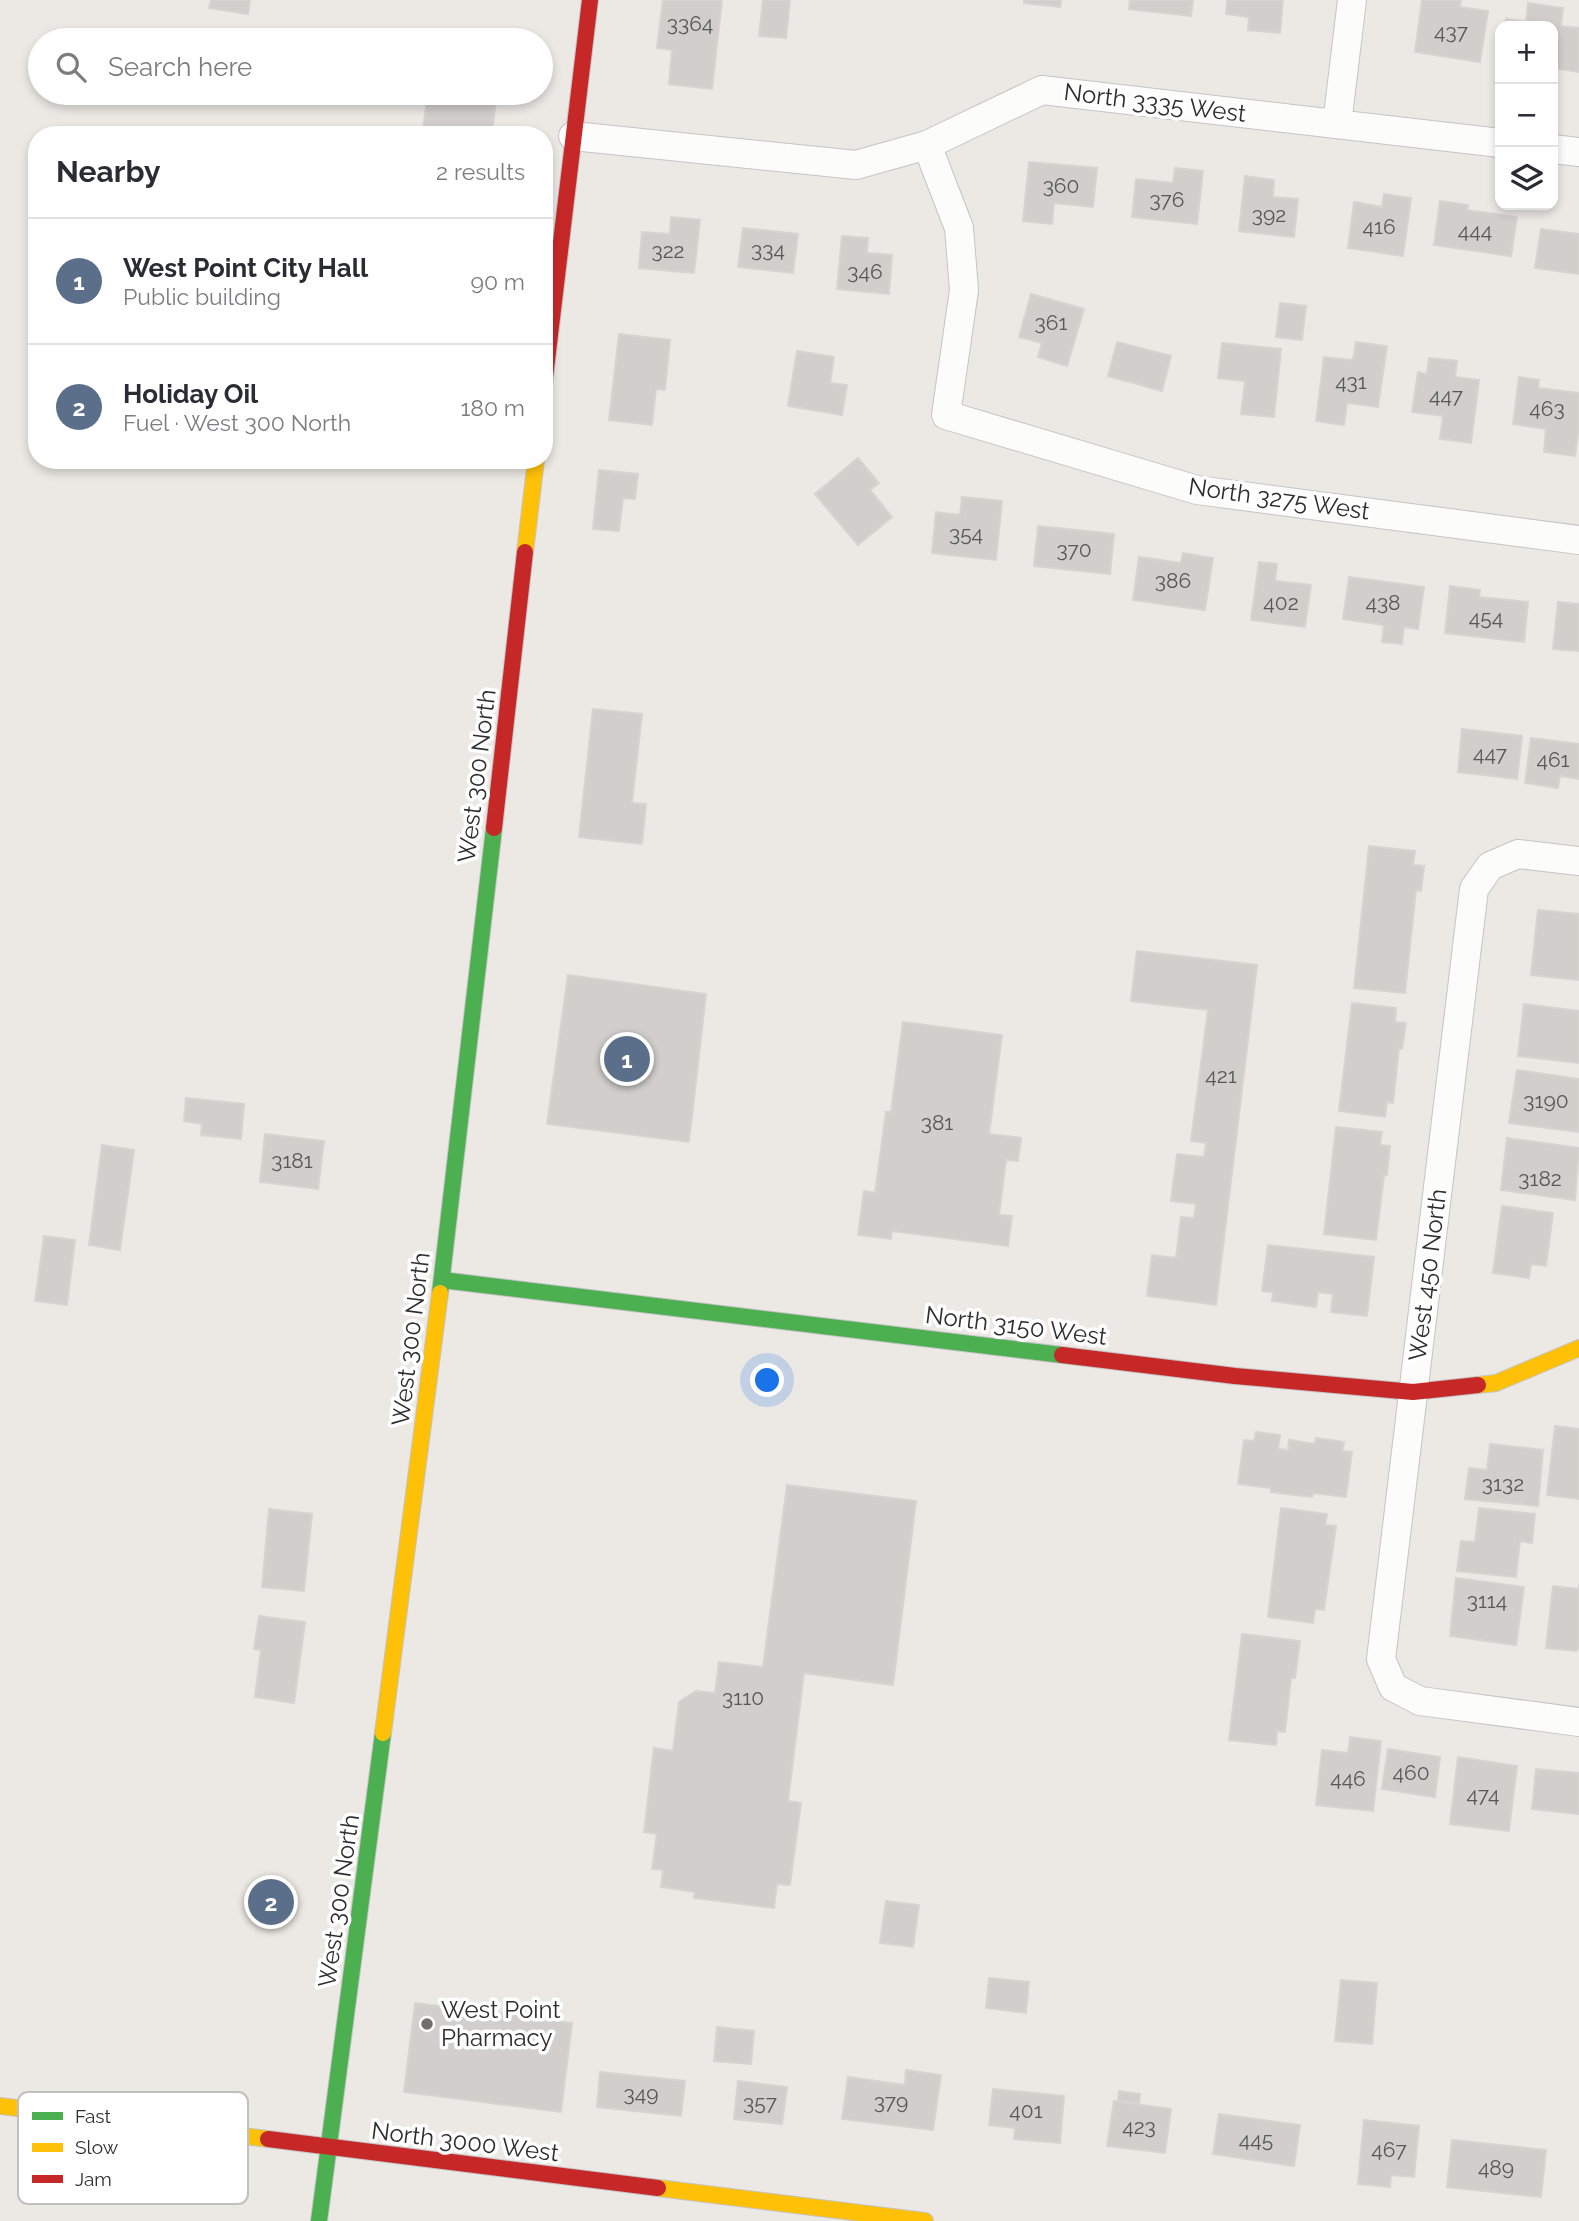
<!DOCTYPE html>
<html lang="en">
<head>
<meta charset="utf-8">
<style>
  body { margin:0; font-family:Raleway,sans-serif; background:#f2f2f3; color:#2b2b33 }
  .controls { position:absolute; right:21px; top:21px; display:grid; overflow:hidden; border-radius:14px; box-shadow:0 4px 10px #0003 }
  .controls button { width:63px; height:63px; display:grid; place-items:center; padding:0; border:0; border-bottom:2px solid #e1e1e2; background:#fff; color:#2b2b33; font:35px sans-serif }
  .you { position:absolute; left:768px; top:1381px; width:24px; height:24px; margin:-18px; border:5px solid #fff; border-radius:50%; background:#1a73e8; box-shadow:0 0 0 10px #1a73e833 }
  .badge { display:grid; place-items:center; width:46px; height:46px; border-radius:50%; background:#706f6e; color:#fff; font-size:23px; font-weight:700 }
  .pin { position:absolute; translate:-50% -50%; border:4px solid #fff; box-shadow:0 2px 7px #0006 }
  .list { margin:0; padding:0; list-style:none }
  h2 { display:flex; justify-content:space-between; align-items:center; height:91px; margin:0; padding:0 28px; font-size:30px }
  h2 small { font-size:23px; font-weight:400; color:#7c7c81 }
  .list li { display:grid; grid-template-columns:46px 1fr auto; gap:21px; align-items:center; box-sizing:border-box; height:126px; padding:0 28px; border-top:2px solid #e1e1e2 }
  .list b { display:block; font-size:26px; white-space:nowrap }
  .list p { margin:0; font-size:23px; white-space:nowrap; color:#7c7c81 }
  .list em { font-size:23px; font-style:normal; color:#7c7c81 }
  .icon { flex:none; width:38px; height:38px; fill:none; stroke:currentColor; stroke-width:2; stroke-linecap:round; stroke-linejoin:round }
  .map { position:relative; flex:none; width:1579px; height:2221px; overflow:hidden }
  .search { position:absolute; background:#fff; box-shadow:0 4px 10px #0003; left:28px; top:28px; width:525px; height:77px; display:flex; align-items:center; gap:18px; box-sizing:border-box; padding:0 24px; border-radius:38px; color:#7c7c81; font-size:26px }
  .panel { position:absolute; background:#fff; box-shadow:0 4px 10px #0003; left:28px; top:126px; width:525px; height:343px; border-radius:28px }
  .map>svg:first-child { display:block }
  .building { fill:#d1cecb; stroke:#d7d4d0; stroke-width:2 }
  .lines { fill:none; stroke-linecap:round; stroke-linejoin:round }
  .street-casing { stroke:#c5c4c5; stroke-width:30 }
  .fast-casing { stroke:#c5c4c5; stroke-width:18 }
  .slow-casing { stroke:#c5c4c5; stroke-width:18 }
  .jam-casing { stroke:#c5c4c5; stroke-width:18 }
  .street { stroke:#fcfcfb; stroke-width:28 }
  .fast { stroke:#4caf50; stroke-width:16 }
  .slow { stroke:#ffc107; stroke-width:16 }
  .jam { stroke:#c62828; stroke-width:16 }
  .poi-dot { fill:#706f6e; stroke:#fff; stroke-width:2.5 }
  .labels { text-anchor:middle; stroke-width:7; stroke-linejoin:round; paint-order:stroke }
  .number-label { font-size:21px; fill:#585857 }
  .street-label { font-size:24px; fill:#2e2e2e; stroke:#fff }
  .poi-label { font-size:24px; fill:#2e2e2e; stroke:#fff; text-anchor:start }
  .key { fill:#fff; stroke:#c0c0c0; stroke-width:2 }
  .key-label { font-size:19px; fill:#2e2e2e }
</style>
</head>
<body>
<div class="map">
<svg width="1579" height="2221" viewBox="0 0 1579 2221">
  <rect width="100%" height="100%" fill="#ece8e4"/>
  <!-- building -->
  <path class="building" d="M211,0h39l-2,14 -39,-6z
    M663,0h59l-10,89 -43,-5 3,-34 -15,-2z
    M763,0h27l-4,38 -27,-2z
    M1024,0h37l-1,7 -36,-4z
    M1130,0h63l-2,16 -62,-7z
    M1227,0h56l-3,33 -32,-3 1,-13 -23,-3z
    M1422,0h39l-1,7 28,4 -8,51 -65,-10z
    M1528,3l35,5 -2,18 18,2v44l-26,-4v-42h-48l1,-7 20,3z
    M428,93h24l44,6 -4,36h-70z
    M1029,162l68,6 -4,39 -39,-4 -2,21 -29,-3z
    M1175,168l28,3 -6,53 -65,-7 4,-38 37,4z
    M1245,176l29,4 -1,17 25,2 -4,38 -55,-6z
    M1384,194l27,4 -8,58 -55,-8 6,-46 28,5z
    M1440,201l28,4 -1,5 50,7 -6,39 -77,-11z
    M671,217l29,3 -6,53 -55,-5 3,-36 28,2z
    M743,228l55,6 -5,39 -55,-6z
    M1541,229l38,5v40l-44,-6z
    M842,236l26,2 -1,15 25,2 -3,39 -52,-5z
    M1031,294l53,15 -17,57 -29,-9 4,-14 -23,-6z
    M1280,303l26,3 -4,34 -26,-3z
    M619,334l51,6 -5,50 -9,-1 -4,36 -43,-5z
    M1117,342l54,14 -9,35 -54,-15z
    M1356,342l31,4 -9,61 -31,-4 -3,22 -28,-4 8,-64 29,3z
    M1222,343l59,6 -7,68 -33,-3 4,-33 -27,-3z
    M797,351l37,6 -4,26 17,2 -5,30 -54,-9z
    M1429,358l28,3 -2,16 24,3 -8,63 -31,-4 3,-23 -31,-4 6,-40 9,2z
    M1519,377l20,3 -1,8 41,5v33l-4,30 -31,-4 2,-23 -33,-5z
    M858,458l21,25 -9,7 22,27 -34,28 -43,-51z
    M599,470l39,4 -3,25 -12,-1 -4,33 -26,-2z
    M962,497l40,4 -6,59 -64,-7 4,-41 24,3z
    M1038,526l76,8 -4,40 -76,-8z
    M1183,553l30,5 -8,52 -72,-10 6,-43 42,6z
    M1259,562l18,2 -2,17 36,4 -6,42 -54,-7z
    M1349,577l75,10 -6,42 -14,-2 -2,17 -20,-2 2,-17 -41,-6z
    M1450,586l30,4 -1,7 49,5 -4,40 -79,-9z
    M1558,602l21,2v47l-26,-2z
    M593,709l49,5 -10,89 14,1 -4,40 -63,-7z
    M1462,729l60,7 -5,43 -59,-7z
    M1531,738l48,6v35l-19,-3 -2,12 -33,-5z
    M1369,846l46,5 -2,14 11,1 -3,25 -5,-1 -11,103 -51,-5z
    M1538,910l41,4v66l-48,-5z
    M1137,951l120,14 -41,340 -69,-9 5,-41 24,3 5,-41 13,1 2,-14 -25,-3 6,-47 27,3 2,-14 -15,-2 17,-131 -77,-9z
    M568,975l138,19 -17,148 -142,-18z
    M1352,1003l44,5 -1,14 11,1 -4,26 -3,-1 -6,55 -6,-1 -2,15 -46,-6z
    M1524,1004l55,7v52l-61,-7z
    M903,1022l99,13 -13,99 32,4 -3,23 -12,-1 -7,55 13,1 -4,30 -116,-15 -1,8 -33,-4 6,-44 11,2 11,-81h5z
    M1517,1070l62,9v53l-70,-9z
    M186,1098l58,6 -3,35 -40,-4 1,-11 -18,-3z
    M1336,1127l46,5 -2,13 10,1 -3,29h-3l-8,65 -52,-6z
    M265,1134l59,7 -6,48 -58,-7z
    M1507,1138l72,10 -4,52 -74,-10z
    M102,1145l32,5 -14,100 -31,-5z
    M1502,1206l51,7 -7,53 -15,-2 -2,14 -36,-5z
    M44,1236l31,4 -8,65 -32,-4z
    M1268,1245l106,12 -7,59 -36,-4 2,-18 -15,-2 -2,15 -44,-6 1,-9 -11,-1z
    M1555,1426l24,3v70l-32,-4z
    M1256,1432l24,3 -2,14 10,1 1,-10 26,4 1,-6 28,4 -2,9 10,1 -6,45 -33,-4 -1,4 -41,-5v-4l-33,-4 6,-44 10,1z
    M1490,1444l53,6 -5,56 -73,-7 4,-31 18,2z
    M787,1485l129,16 -23,184 -89,-12 -16,128 13,2 -11,82 -13,-1 -3,24 -80,-10 1,-6 -34,-5 2,-17 -11,-1 5,-35 -13,-2 10,-84 19,3 6,-49 17,-11 19,2 4,-31 44,5z
    M1281,1508l46,6 -2,11 11,1 -12,84 -9,-1 -2,14 -45,-6z
    M1479,1508l56,6 -3,29 -12,-2 -4,36 -59,-6 4,-30 14,1z
    M269,1509l43,5 -8,77 -42,-4z
    M1456,1578l68,9 -8,58 -66,-9z
    M1579,1584v61l-2,6 -31,-3 7,-62 26,3z
    M259,1616l46,6 -11,81 -39,-6 6,-47 -7,-1z
    M1242,1634l58,7 -5,37h-4l-6,54 -8,-1 -1,14 -47,-5z
    M1350,1737l31,4 -8,70 -57,-6 6,-55 26,3z
    M1388,1749l52,8 -5,40 -53,-8z
    M1458,1757l59,9 -8,65 -59,-7z
    M1536,1769l43,4v41l-47,-5z
    M886,1901l33,4 -6,42 -33,-4z
    M989,1978l40,4 -3,31 -40,-5z
    M1341,1980l36,3 -5,61 -37,-3z
    M415,2003l157,20 -11,89 -157,-20z
    M717,2027l37,4 -3,33 -37,-3z
    M906,2070l35,5 -8,55 -91,-11 6,-42 57,8z
    M600,2072l85,9 -4,35 -84,-9z
    M738,2081l49,6 -5,37 -48,-5z
    M993,2089l71,7 -4,47 -46,-4 1,-11 -26,-3z
    M1119,2091l21,3 -1,10 -21,-4z
    M1114,2101l57,8 -6,44 -58,-7z
    M1219,2114l81,11 -6,41 -81,-12z
    M1364,2120l55,6 -5,51 -23,-2 -1,12 -32,-3z
    M1452,2140l94,10 -5,47 -94,-10z"/>
  <g class="lines">
    <!-- street casing -->
    <g class="street-casing">
      <path id="street" d="M1337,124l15,-124
        M573,136l283,29 71,-20 115,-55 458,53
        M927,145l32,83 5,62 -18,125 251,75 382,50
        M1553,149l26,3
        M1579,861l-61,-7 -28,12 -16,23 -93,770 12,28 27,14 159,21"/>
    </g>
    <!-- fast casing -->
    <g class="fast-casing">
      <path id="fast" d="M442,1280l620,75
        M440,1293l54,-465
        M319,2221l64,-488"/>
    </g>
    <!-- slow casing -->
    <g class="slow-casing">
      <path id="slow" d="M525,552l11,-92
        M1478,1385l18,-2 83,-35
        M383,1733l57,-440
        M0,2106l268,33
        M658,2188l267,33"/>
    </g>
    <!-- jam casing -->
    <g class="jam-casing">
      <path id="jam" d="M544,385l46,-385
        M494,828l31,-276
        M1062,1355l173,21 178,16 65,-7
        M268,2139l390,49"/>
    </g>
    <!-- street -->
    <use href="#street" class="street"/>
    <!-- fast -->
    <use href="#fast" class="fast"/>
    <!-- slow -->
    <use href="#slow" class="slow"/>
    <!-- jam -->
    <use href="#jam" class="jam"/>
  </g>
  <!-- markers -->
  <circle class="poi-dot" cx="427" cy="2024" r="7"/>
  <g class="labels">
    <!-- number labels -->
    <g class="number-label">
      <text x="690" y="31">3364</text>
      <text x="1451" y="39">437</text>
      <text x="1061" y="193">360</text>
      <text x="1167" y="207">376</text>
      <text x="1269" y="222">392</text>
      <text x="1379" y="234">416</text>
      <text x="1475" y="238">444</text>
      <text x="768" y="257">334</text>
      <text x="668" y="258">322</text>
      <text x="865" y="279">346</text>
      <text x="1051" y="330">361</text>
      <text x="1351" y="389">431</text>
      <text x="1446" y="403">447</text>
      <text x="1547" y="416">463</text>
      <text x="966" y="541">354</text>
      <text x="1074" y="557">370</text>
      <text x="1173" y="588">386</text>
      <text x="1281" y="610">402</text>
      <text x="1383" y="610">438</text>
      <text x="1486" y="625">454</text>
      <text x="1490" y="761">447</text>
      <text x="1553" y="767">461</text>
      <text x="1221" y="1083">421</text>
      <text x="1546" y="1108">3190</text>
      <text x="937" y="1130">381</text>
      <text x="292" y="1168">3181</text>
      <text x="1540" y="1186">3182</text>
      <text x="1503" y="1491">3132</text>
      <text x="1487" y="1608">3114</text>
      <text x="743" y="1705">3110</text>
      <text x="1411" y="1780">460</text>
      <text x="1348" y="1786">446</text>
      <text x="1483" y="1802">474</text>
      <text x="641" y="2101">349</text>
      <text x="891" y="2109">379</text>
      <text x="760" y="2110">357</text>
      <text x="1026" y="2118">401</text>
      <text x="1139" y="2134">423</text>
      <text x="1256" y="2147">445</text>
      <text x="1389" y="2157">467</text>
      <text x="1496" y="2175">489</text>
    </g>
    <!-- street labels -->
    <g class="street-label">
      <text transform="translate(1155 103) rotate(7)" y="8">North 3335 West</text>
      <text transform="translate(1279 499) rotate(8)" y="8">North 3275 West</text>
      <text transform="translate(477 776) rotate(-83)" y="8">West 300 North</text>
      <text transform="translate(1428 1275) rotate(-83)" y="8">West 450 North</text>
      <text transform="translate(1016 1326) rotate(7)" y="8">North 3150 West</text>
      <text transform="translate(411 1339) rotate(-83)" y="8">West 300 North</text>
      <text transform="translate(339 1901) rotate(-82)" y="8">West 300 North</text>
      <text transform="translate(465 2142) rotate(7)" y="8">North 3000 West</text>
    </g>
    <!-- poi labels -->
    <g class="poi-label">
      <text x="441" y="2018">West Point<tspan x="441" dy="28">Pharmacy</tspan></text>
    </g>
  </g>
  <!-- legend -->
  <rect x="18" y="2092" width="230" height="112" rx="10" class="key"/>
  <rect x="32" y="2112" width="31" height="8" fill="#4caf50"/>
  <rect x="32" y="2143" width="31" height="9" fill="#ffc107"/>
  <rect x="32" y="2175" width="31" height="8" fill="#c62828"/>
  <g class="key-label">
    <text x="75" y="2123">Fast</text>
    <text x="75" y="2154">Slow</text>
    <text x="75" y="2186">Jam</text>
  </g>
</svg>
<div class="controls">
<button>+</button>
<button>−</button>
<button><svg class="icon" aria-label="layers" viewBox="0 0 24 24"><path d="M12 4l9 5-9 5-9-5zM3 14l9 5 9-5"/></svg></button>
</div>
<div class="you"></div>
<div class="pin badge" style="left:627px;top:1059px;background:#5c6f8a">1</div>
<div class="pin badge" style="left:271px;top:1902px;background:#5c6f8a">2</div>
<div class="search"><svg class="icon" aria-label="search" viewBox="0 0 24 24"><circle cx="10" cy="10" r="6"/><path d="M15 15l6 6"/></svg>Search here</div>
<section class="panel">
<h2>Nearby<small>2 results</small></h2>
<ul class="list">
<li><span class="badge" style="background:#5c6f8a">1</span><div><b>West Point City Hall</b><p>Public building</p></div><em>90 m</em></li>
<li><span class="badge" style="background:#5c6f8a">2</span><div><b>Holiday Oil</b><p>Fuel · West 300 North</p></div><em>180 m</em></li>
</ul>
</section>
</div>
</body>
</html>
